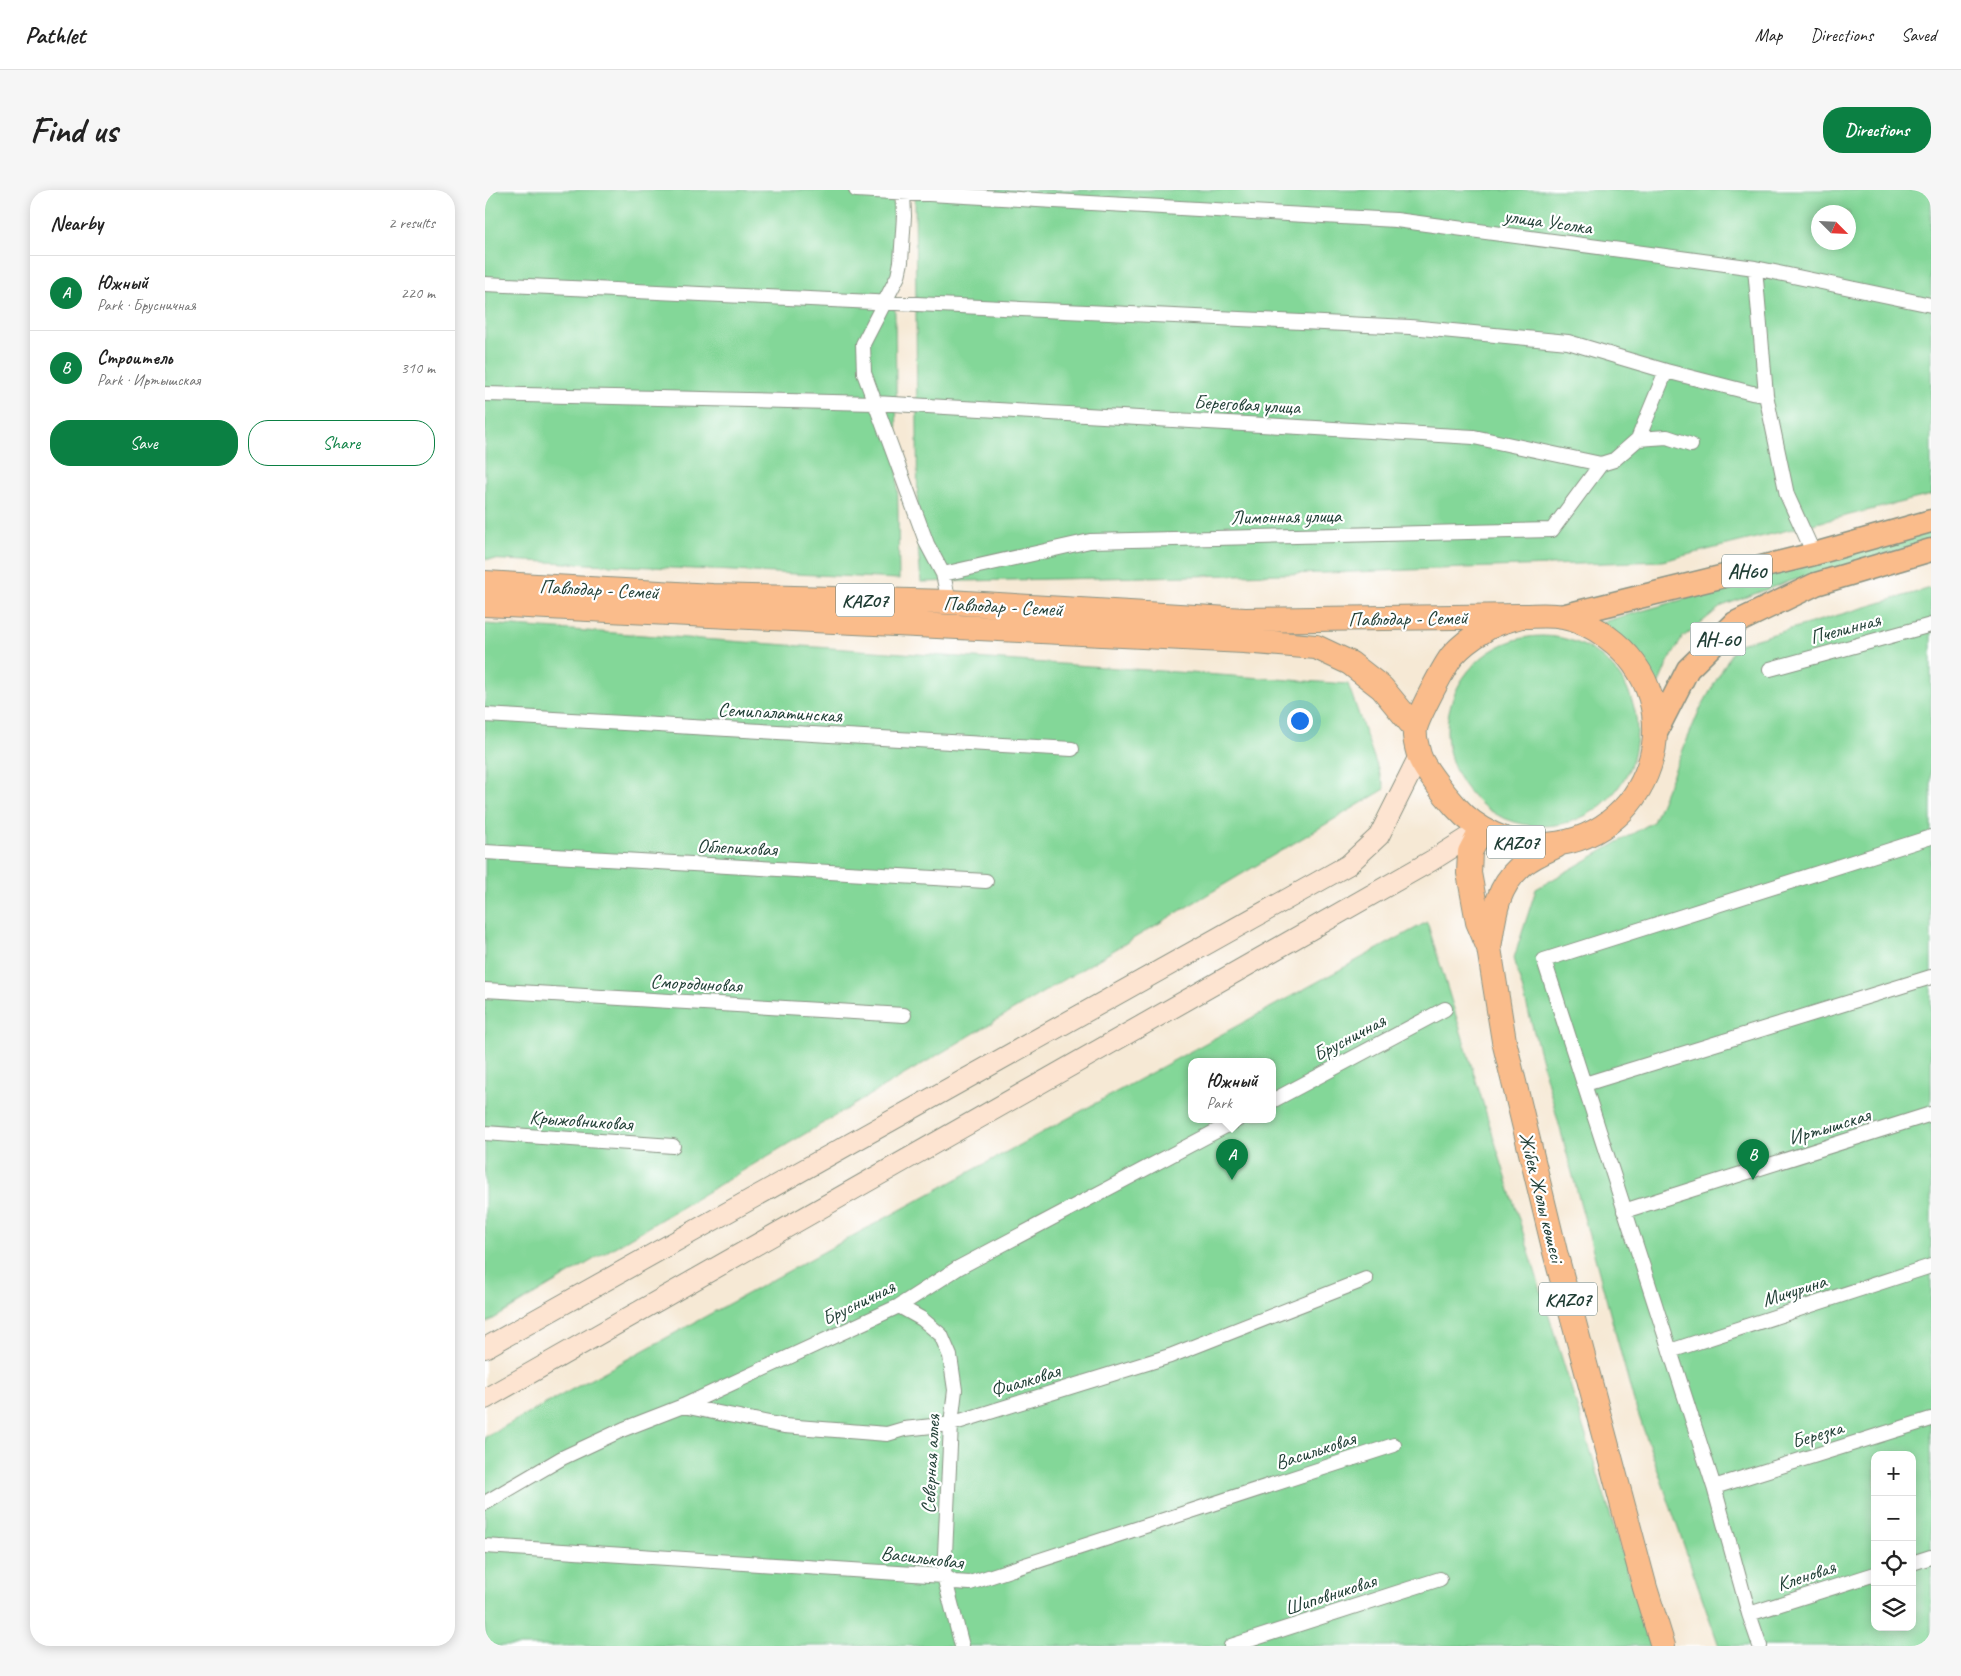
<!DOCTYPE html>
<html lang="en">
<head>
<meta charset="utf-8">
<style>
  body { margin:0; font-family:Caveat,sans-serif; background:#f6f6f6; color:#222 }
  .controls { position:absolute; right:15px; bottom:15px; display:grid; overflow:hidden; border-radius:10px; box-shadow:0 2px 12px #0003 }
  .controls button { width:45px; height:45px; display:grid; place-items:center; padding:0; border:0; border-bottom:1px solid #e0e0e0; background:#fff; color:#222; font:25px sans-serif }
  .compass { position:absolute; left:1326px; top:15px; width:45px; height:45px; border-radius:50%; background:#fff; box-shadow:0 2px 12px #0003; rotate:114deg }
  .you { position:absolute; left:814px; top:530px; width:18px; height:18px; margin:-12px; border:4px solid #fff; border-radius:50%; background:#1a73e8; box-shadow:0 0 0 8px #1a73e833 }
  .badge { display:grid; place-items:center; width:32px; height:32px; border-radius:50%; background:#0b8043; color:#fff; font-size:16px; font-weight:700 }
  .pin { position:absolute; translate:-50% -41px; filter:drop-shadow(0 1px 2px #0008) }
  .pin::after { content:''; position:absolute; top:26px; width:18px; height:15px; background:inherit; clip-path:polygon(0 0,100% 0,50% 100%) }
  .popup { position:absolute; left:703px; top:868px; width:88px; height:65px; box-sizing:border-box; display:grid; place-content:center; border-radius:10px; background:#fff; filter:drop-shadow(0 1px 4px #0005); font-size:16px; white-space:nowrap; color:#767676 }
  .popup b { font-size:19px; color:#222 }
  .popup::after { content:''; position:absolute; left:50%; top:100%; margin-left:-10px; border:10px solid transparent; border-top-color:#fff }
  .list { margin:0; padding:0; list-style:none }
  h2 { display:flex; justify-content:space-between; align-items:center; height:65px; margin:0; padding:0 20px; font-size:21px }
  h2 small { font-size:16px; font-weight:400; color:#767676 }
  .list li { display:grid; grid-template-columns:32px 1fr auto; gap:15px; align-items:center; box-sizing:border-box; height:75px; padding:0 20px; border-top:1px solid #e0e0e0 }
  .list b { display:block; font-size:19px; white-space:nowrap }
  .list p { margin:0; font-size:16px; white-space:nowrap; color:#767676 }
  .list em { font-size:16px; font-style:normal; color:#767676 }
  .actions { display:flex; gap:10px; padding:15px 20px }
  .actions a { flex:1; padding:11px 0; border:1px solid #0b8043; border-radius:20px; text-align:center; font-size:18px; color:#0b8043 }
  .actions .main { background:#0b8043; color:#fff }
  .icon { flex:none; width:28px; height:28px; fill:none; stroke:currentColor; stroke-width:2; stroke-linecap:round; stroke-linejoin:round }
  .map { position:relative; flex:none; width:1446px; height:1456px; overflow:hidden; border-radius:20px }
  header { display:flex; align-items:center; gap:30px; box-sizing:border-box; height:70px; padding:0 25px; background:#fff; border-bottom:1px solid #e0e0e0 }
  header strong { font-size:24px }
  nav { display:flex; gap:28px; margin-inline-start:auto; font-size:18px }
  .intro { display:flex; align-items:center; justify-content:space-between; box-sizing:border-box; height:120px; padding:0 30px }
  h1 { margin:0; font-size:35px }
  .button { padding:12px 22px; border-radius:20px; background:#0b8043; color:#fff; font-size:18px; font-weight:700 }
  main { display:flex; gap:30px; padding:0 30px }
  aside { flex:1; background:#fff; border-radius:20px; box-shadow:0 2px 12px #0003 }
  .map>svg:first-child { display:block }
  .green { fill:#83d798; stroke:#518a66; fill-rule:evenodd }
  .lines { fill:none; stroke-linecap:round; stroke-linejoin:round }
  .minor-casing { stroke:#8a9384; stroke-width:16 }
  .secondary-casing { stroke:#8a9384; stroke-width:22 }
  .primary-casing { stroke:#8a9384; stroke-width:25 }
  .trunk-casing { stroke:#8a9384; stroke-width:26 }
  .minor { stroke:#fff; stroke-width:14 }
  .secondary { stroke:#fde4d1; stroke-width:20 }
  .primary { stroke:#fabc8b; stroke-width:22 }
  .trunk { stroke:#fabc8b; stroke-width:24 }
  .labels { text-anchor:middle; stroke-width:4.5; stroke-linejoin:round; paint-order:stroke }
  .shield { fill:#fff; stroke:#627771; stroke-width:1 }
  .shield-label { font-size:19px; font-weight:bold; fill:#1f3d34 }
  .street-label { font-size:20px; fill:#1f3d34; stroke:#fff }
</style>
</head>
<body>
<header>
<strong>Pathlet</strong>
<nav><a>Map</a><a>Directions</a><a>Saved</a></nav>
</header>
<div class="intro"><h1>Find us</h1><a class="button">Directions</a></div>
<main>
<aside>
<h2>Nearby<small>2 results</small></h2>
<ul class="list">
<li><span class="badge">A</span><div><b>Южный</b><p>Park · Брусничная</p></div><em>220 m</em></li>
<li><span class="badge">B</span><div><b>Строитель</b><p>Park · Иртышская</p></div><em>310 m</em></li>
</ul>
<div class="actions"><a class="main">Save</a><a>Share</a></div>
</aside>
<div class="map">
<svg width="1446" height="1456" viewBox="0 0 1446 1456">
  <rect width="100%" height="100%" fill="#fff"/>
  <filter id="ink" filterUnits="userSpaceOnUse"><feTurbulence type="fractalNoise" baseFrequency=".02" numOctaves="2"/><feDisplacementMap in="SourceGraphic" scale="10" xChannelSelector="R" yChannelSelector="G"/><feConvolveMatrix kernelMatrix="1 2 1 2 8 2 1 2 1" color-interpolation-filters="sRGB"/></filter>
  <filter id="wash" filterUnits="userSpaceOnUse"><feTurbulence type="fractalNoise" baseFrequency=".0096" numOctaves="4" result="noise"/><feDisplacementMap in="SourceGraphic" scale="20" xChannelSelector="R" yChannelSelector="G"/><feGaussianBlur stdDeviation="1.12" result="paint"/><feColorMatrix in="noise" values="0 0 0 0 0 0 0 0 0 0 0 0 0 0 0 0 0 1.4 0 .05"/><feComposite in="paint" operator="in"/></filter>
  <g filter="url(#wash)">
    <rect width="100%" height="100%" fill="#f6e9d5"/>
    <!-- green -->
    <path class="green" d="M0,0h408l6,389 -414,-20z
      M430,0h1016v305l-269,66 -337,12 -404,9 -3,-35zM1334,22h30v30h-30z
      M1446,340v11l-147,42 -62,23 -39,31 -15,25 -14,32 -55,-71z
      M1446,398v1058h-212l-85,-244 -120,-444 22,-69 117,-67 46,-111 37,-66zM1390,1265h37v172h-37z
      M0,434l863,60 37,105 -900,535z
      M962 541a95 95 0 1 1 190 0a95 95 0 1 1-190 0Z
      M942,732l224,724h-1166v-209zM707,871h80v58h-80z"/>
  </g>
  <g filter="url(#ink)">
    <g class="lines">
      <!-- minor casing -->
      <g class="minor-casing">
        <path id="minor" d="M371,0l540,30 359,48 176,37
          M418,3l1,23 -3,46 -3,14 -35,68 1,29 63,171 16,30 6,28
          M0,94l925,43 158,15 98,29
          M0,204l390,9 599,34 127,27 13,-4 24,-21 28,-68 86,22 14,2 -11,-127
          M1281,205l21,100 27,59
          M1153,249l29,-2 24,8
          M458,384l147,-33 462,-11 49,-66
          M1285,479l161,-44
          M0,525l587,34
          M0,662l501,29
          M0,800l419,25
          M1100,894l346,-107
          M787,911l173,-92
          M0,943l188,13
          M1139,1021l307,-97
          M414,1116l23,13 19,16 9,21 5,34 -4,34 -7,152 18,70
          M1185,1161l261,-85
          M198,1216l101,20 103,8 17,-5 47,-5 219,-68 196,-77
          M1229,1297l217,-68
          M0,1313l77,-45 62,-29 59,-23 216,-100 59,-38 281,-149
          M0,1356l459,30 10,6 16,1 424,-138
          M1427,1373l19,-6
          M1264,1424l126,-40
          M746,1456l209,-67
          M1275,1456l-11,-32 -35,-127 -170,-527 387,-123"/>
      </g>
      <!-- secondary casing -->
      <g class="secondary-casing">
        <path id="secondary" d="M0,1158l863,-483 31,-29 40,-80
          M0,1209l946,-538 51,-32"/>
      </g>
      <!-- primary casing -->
      <g class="primary-casing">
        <path id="primary" d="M1077,426l252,-62 117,-33
          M1171,542l32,-63 47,-46 81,-39 115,-34"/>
      </g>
      <!-- trunk casing -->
      <g class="trunk-casing">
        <path id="trunk" d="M0,393l227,13 237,6 296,18 276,-4
          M0,414l759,37 72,6 34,16 32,25 33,40
          M1036,426c14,0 29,-2 42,1 16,3 31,10 44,20 91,66 44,208 -68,208 -30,0 -63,-15 -83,-38 -10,-11 -33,-39 -37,-52 -2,-7 -5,-20 -4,-26 2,-11 30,-65 38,-74 8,-9 20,-18 30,-24 10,-8 26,-11 38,-15z
          M997,639l-12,23 -1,21 9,49 11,26 15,93 51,211 90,336 18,58
          M1004,758c5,-30 6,-58 30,-80 9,-10 25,-16 37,-22"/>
      </g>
      <!-- minor -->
      <use href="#minor" class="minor"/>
      <!-- secondary -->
      <use href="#secondary" class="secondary"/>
      <!-- primary -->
      <use href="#primary" class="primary"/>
      <!-- trunk -->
      <use href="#trunk" class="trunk"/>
    </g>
  </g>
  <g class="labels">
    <!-- shield labels -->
    <g class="shield">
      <rect x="1237" y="364.5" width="50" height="33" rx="4"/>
      <rect x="351" y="393.5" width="58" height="33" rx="4"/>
      <rect x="1205.5" y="432.5" width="55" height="33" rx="4"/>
      <rect x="1002" y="635.5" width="58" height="33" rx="4"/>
      <rect x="1054" y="1092.5" width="58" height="33" rx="4"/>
    </g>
    <g class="shield-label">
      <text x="1262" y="388">АН60</text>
      <text x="380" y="417">KAZ07</text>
      <text x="1233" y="456">АН-60</text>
      <text x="1031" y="659">KAZ07</text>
      <text x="1083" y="1116">KAZ07</text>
    </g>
    <!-- street labels -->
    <g class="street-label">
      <text transform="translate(1063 31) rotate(8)" y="7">улица Усолка</text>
      <text transform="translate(762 214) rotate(3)" y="7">Береговая улица</text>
      <text transform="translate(801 326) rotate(-1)" y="7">Лимонная улица</text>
      <text transform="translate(114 399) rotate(3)" y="7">Павлодар - Семей</text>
      <text transform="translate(518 416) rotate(3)" y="7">Павлодар - Семей</text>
      <text transform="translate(923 428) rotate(-1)" y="7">Павлодар - Семей</text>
      <text transform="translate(1360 438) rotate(-15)" y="7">Пчелинная</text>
      <text transform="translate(295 522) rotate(3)" y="7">Семипалатинская</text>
      <text transform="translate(252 657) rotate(3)" y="7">Облепиховая</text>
      <text transform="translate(211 793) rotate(3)" y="7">Смородиновая</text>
      <text transform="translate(864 847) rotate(-28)" y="7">Брусничная</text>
      <text transform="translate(96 930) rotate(4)" y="7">Крыжовниковая</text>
      <text transform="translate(1344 936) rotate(-17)" y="7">Иртышская</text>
      <text transform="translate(1057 1007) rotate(76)" y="7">Жібек Жолы көшесі</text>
      <text transform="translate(1309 1100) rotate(-18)" y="7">Мичурина</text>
      <text transform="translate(373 1112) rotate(-26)" y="7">Брусничная</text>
      <text transform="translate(540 1190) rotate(-17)" y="7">Фиалковая</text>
      <text transform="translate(1332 1244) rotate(-17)" y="7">Березка</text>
      <text transform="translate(830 1260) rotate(-18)" y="7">Васильковая</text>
      <text transform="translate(445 1274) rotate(-87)" y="7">Северная аллея</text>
      <text transform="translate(437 1367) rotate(7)" y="7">Васильковая</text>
      <text transform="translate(1321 1385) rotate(-18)" y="7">Кленовая</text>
      <text transform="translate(845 1404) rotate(-18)" y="7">Шиповниковая</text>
    </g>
  </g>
</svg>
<div class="controls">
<button>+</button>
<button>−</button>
<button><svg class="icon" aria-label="locate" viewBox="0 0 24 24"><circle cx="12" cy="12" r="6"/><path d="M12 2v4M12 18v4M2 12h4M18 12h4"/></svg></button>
<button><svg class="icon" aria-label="layers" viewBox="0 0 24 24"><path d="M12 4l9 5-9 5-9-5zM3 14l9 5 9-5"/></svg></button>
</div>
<svg class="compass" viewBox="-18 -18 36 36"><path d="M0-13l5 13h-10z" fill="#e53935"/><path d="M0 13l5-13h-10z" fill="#767676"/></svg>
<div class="you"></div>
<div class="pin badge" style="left:747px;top:990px">A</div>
<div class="popup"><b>Южный</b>Park</div>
<div class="pin badge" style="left:1268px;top:990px">B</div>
</div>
</main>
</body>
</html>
